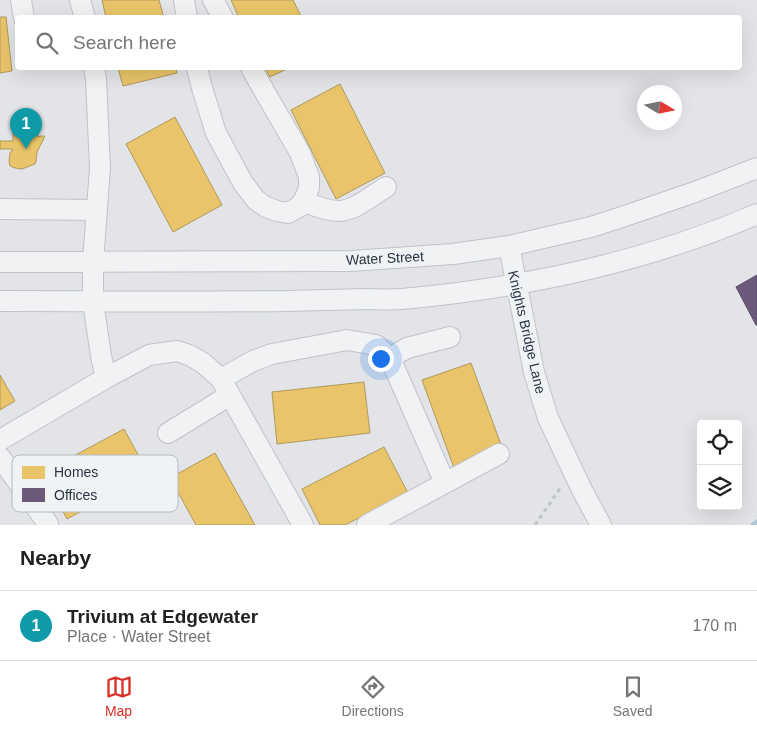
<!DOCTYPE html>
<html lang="en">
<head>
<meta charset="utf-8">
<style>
  body { margin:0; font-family:Arial,sans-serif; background:#f6f6f6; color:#202124 }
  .controls { position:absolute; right:15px; bottom:15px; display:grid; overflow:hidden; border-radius:5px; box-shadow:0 5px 20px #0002 }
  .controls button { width:45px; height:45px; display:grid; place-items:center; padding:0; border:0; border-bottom:1px solid #e0e0e0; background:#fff; color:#202124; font:25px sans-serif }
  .compass { position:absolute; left:637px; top:85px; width:45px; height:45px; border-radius:50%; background:#fff; box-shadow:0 5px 20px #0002; rotate:100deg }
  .you { position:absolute; left:380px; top:358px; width:18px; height:18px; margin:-12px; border:4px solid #fff; border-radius:50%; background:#1a73e8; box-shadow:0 0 0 8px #1a73e833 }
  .badge { display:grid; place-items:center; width:32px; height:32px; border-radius:50%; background:#d93025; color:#fff; font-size:16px; font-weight:700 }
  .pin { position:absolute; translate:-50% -41px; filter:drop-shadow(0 1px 2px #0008) }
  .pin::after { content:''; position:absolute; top:26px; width:18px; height:15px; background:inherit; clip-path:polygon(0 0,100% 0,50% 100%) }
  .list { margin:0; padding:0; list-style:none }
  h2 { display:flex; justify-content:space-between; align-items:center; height:65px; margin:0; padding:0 20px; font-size:21px }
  h2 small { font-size:16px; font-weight:400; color:#757577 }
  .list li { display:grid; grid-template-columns:32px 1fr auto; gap:15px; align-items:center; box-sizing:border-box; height:70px; padding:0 20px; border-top:1px solid #e0e0e0 }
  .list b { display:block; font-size:19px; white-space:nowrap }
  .list p { margin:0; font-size:16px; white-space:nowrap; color:#757577 }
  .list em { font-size:16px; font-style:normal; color:#757577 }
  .icon { flex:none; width:28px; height:28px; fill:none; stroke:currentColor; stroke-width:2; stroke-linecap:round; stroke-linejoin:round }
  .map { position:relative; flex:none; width:757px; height:525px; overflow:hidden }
  .search { position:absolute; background:#fff; box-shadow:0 5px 20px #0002; left:15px; right:15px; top:15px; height:55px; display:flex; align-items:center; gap:12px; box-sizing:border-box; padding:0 18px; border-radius:5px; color:#757577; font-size:19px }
  .sheet { height:135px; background:#fff }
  nav { display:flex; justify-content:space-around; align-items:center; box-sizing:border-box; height:70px; border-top:1px solid #e0e0e0; background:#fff; font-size:14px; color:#757577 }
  nav a { display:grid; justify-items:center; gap:2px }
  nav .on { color:#d93025 }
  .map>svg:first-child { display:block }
  .homes { fill:#e9c46a; stroke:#af995d }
  .offices { fill:#6d597a; stroke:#594e69 }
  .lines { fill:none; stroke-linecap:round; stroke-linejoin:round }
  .stream { stroke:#b0c4d1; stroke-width:5 }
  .minor-casing { stroke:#c0c2c5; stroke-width:22 }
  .path { stroke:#c0c3c6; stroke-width:3; stroke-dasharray:4 4; stroke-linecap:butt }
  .minor { stroke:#f1f2f4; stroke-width:20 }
  .labels { text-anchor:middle; stroke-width:5; stroke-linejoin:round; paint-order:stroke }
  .street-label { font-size:14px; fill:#293440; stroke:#eff3f6 }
  .key { fill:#eff3f6; stroke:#b4babf; stroke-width:1 }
  .key-label { font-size:14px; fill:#293440 }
</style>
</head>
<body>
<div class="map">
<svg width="757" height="525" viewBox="0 0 757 525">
  <rect width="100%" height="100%" fill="#e2e4e7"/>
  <!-- homes -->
  <path class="homes" d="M102,0h57l5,18h-58z
    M231,0h62l9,18h-63z
    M0,17h6l6,54 -12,2z
    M118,68h58l1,5 -54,13z
    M265,68h24l-19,9z
    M340,84l45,89 -49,26 -45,-89z
    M175,117l47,88 -49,27 -47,-88z
    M34,129l4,5v3l3,-1h4l-8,16 -1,9 -1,3 -13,5 -7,-1 -5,-2 -1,-5 1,-8 3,-4h-13v-8h13v-8l5,-3 9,3z
    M471,363l32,87 -49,18 -32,-88z
    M0,375l15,26 -15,9z
    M364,382l6,51 -93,11 -5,-52z
    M124,429l25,46 -82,44 -25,-46z
    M384,447l24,46 -63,32h-25l-18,-36z
    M215,453l40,72h-59l-26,-47z"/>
  <!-- offices -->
  <path class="offices" d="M757,275v50h-1l-20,-38z"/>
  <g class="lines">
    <!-- stream -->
    <path class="stream" d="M753,525l4,-3"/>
    <!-- minor casing -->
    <g class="minor-casing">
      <path id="minor" d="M21,0l3,18
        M80,0l5,18
        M184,0l3,18
        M213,0l10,18
        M94,68l2,11 4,89 -7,94v40l8,54 5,22
        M197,68l5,20 14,45 27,50 13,17 10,7 11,4 11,2 14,-8 7,-17v-11l-9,-24 -49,-85
        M303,201c43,19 47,9 83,-14
        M0,209l96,1
        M509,246l25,126 14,46 34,72 19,35
        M0,262l351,-1 102,-7 56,-8 82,-19 31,-10 73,-25 62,-24
        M0,301c97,0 193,1 290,0 24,-1 49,-1 73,-2 13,0 26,1 39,0 120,-11 244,-37 355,-85
        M390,358l17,-10 43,-11
        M221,379l32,-18 19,-7 75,-14 29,5 14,13 55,125
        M168,433l62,-38
        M0,440l106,-62 43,-23 28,-4 12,4 14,8 18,16 82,146
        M0,457l48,67
        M367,525l132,-71"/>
    </g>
    <!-- path -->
    <path class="path" d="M535,525l26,-38"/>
    <!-- minor -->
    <use href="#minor" class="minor"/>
  </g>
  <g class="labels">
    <!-- street labels -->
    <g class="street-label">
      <text transform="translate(385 258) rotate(-3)" y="5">Water Street</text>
      <text transform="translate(527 332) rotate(77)" y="5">Knights Bridge Lane</text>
    </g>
  </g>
  <!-- legend -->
  <rect x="12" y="455" width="166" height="57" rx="8" class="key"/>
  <rect x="22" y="466" width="23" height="13" fill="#e9c46a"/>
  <rect x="22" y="488" width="23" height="14" fill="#6d597a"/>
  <g class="key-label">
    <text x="54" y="477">Homes</text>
    <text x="54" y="500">Offices</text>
  </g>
</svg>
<div class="controls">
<button><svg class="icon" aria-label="locate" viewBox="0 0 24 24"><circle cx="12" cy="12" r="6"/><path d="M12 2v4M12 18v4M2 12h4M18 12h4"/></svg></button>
<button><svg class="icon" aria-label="layers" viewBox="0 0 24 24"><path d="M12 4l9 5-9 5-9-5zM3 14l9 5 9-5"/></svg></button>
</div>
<svg class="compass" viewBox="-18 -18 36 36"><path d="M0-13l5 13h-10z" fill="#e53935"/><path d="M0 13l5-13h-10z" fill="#757577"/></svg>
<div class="you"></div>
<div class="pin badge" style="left:26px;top:149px;background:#0f9aa8">1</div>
<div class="search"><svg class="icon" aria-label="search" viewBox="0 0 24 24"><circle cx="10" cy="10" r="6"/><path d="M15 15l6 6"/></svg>Search here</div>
</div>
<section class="sheet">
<h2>Nearby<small></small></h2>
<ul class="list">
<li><span class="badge" style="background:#0f9aa8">1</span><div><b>Trivium at Edgewater</b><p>Place · Water Street</p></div><em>170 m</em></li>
</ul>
</section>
<nav>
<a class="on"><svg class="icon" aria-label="map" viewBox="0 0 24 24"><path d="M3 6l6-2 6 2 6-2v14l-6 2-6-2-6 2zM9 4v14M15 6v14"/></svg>Map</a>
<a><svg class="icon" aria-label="directions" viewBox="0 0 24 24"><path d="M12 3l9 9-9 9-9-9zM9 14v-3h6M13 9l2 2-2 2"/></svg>Directions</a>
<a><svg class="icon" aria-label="saved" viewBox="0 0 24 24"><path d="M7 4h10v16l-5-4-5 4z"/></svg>Saved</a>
</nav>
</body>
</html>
